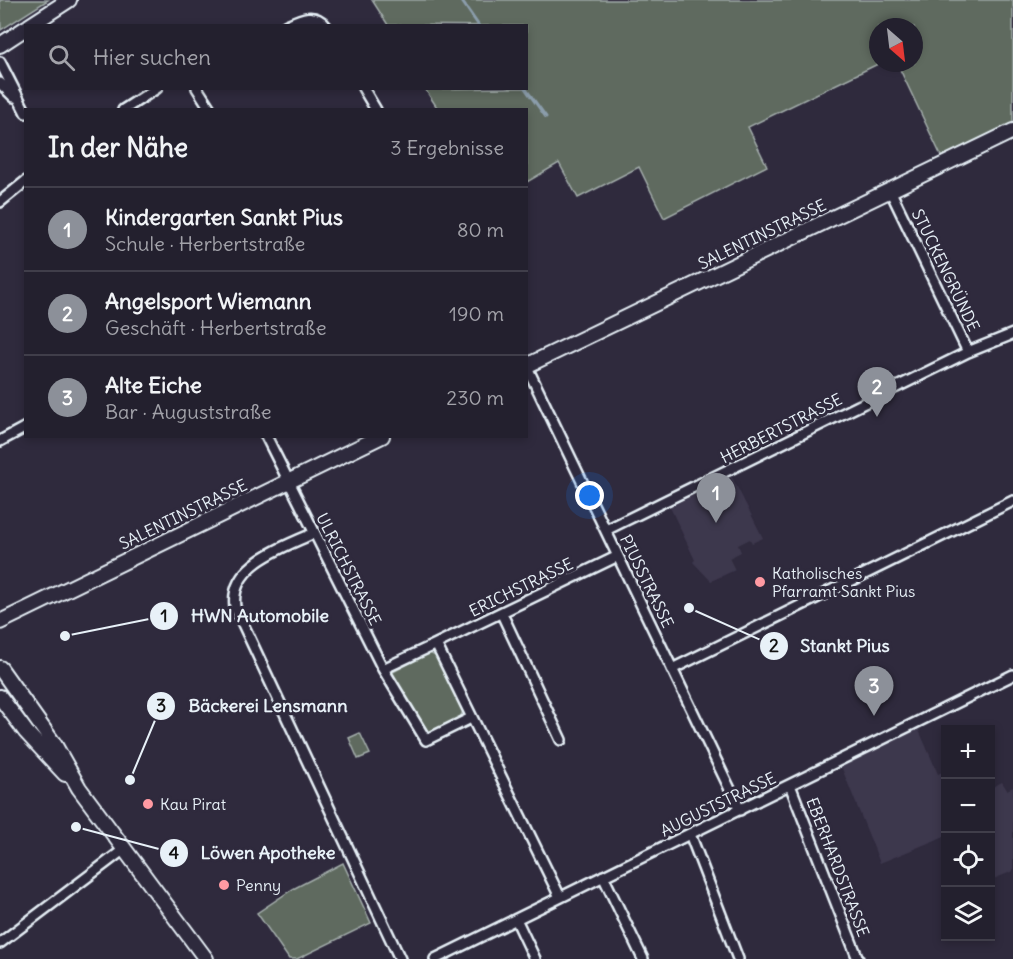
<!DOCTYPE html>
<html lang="de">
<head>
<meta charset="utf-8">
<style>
  body { margin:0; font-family:Delius,sans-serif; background:#2b2836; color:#f1f3f6 }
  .controls { position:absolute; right:18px; bottom:18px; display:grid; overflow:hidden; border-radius:0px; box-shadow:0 3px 9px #0003 }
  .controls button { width:54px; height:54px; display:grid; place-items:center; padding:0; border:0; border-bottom:2px solid #403e4a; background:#23202e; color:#f1f3f6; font:30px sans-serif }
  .compass { position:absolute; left:869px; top:18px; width:54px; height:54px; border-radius:50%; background:#23202e; box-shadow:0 3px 9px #0003; rotate:152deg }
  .you { position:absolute; left:590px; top:496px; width:21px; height:21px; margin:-15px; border:4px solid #fff; border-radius:50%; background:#1a73e8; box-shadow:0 0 0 9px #1a73e833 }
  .badge { display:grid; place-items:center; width:39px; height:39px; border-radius:50%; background:#8c9099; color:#fff; font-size:20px; font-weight:700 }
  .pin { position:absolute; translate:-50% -50px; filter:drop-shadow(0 2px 3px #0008) }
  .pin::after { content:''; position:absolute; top:32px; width:21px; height:18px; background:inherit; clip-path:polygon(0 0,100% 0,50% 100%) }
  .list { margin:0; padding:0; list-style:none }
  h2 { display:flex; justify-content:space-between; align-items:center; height:78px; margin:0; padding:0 24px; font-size:26px }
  h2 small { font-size:20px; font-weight:400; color:#a3a3aa }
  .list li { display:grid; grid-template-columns:39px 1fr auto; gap:18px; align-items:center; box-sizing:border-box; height:84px; padding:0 24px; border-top:2px solid #403e4a }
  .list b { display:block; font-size:22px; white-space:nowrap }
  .list p { margin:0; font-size:20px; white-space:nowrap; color:#a3a3aa }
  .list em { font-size:20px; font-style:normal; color:#a3a3aa }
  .icon { flex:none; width:33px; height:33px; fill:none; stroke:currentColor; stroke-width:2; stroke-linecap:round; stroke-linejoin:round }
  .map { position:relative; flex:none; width:1013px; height:959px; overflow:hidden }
  .search { position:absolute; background:#23202e; box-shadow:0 3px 9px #0003; left:24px; top:24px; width:504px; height:66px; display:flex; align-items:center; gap:15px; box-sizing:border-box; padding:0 21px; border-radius:0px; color:#a3a3aa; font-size:22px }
  .panel { position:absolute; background:#23202e; box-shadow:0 3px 9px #0003; left:24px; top:108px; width:504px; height:330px; border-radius:0px }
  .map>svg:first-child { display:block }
  .built { fill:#3e384e }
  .green { fill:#5f6a5f; stroke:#a4aeac; stroke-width:1.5 }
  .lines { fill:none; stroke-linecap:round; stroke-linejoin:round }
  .stream { stroke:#8b9dab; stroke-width:3 }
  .street-casing { stroke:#e8f1f8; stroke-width:14 }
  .secondary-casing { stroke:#e8f1f8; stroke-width:18 }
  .street { stroke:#2f2a3d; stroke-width:9 }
  .secondary { stroke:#2f2a3d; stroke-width:14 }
  .poi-dot { fill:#ff9aa2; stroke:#2f2a3d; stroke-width:2 }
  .labels { text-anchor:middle; stroke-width:6; stroke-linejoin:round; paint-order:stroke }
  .street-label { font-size:16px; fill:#e8f1f8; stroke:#2f2a3d }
  .poi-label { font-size:16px; fill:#e8f1f8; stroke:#2f2a3d; text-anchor:start }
  .leader { fill:none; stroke:#e8f1f8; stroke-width:2 }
  .callout-dot { fill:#e8f1f8; stroke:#2f2a3d; stroke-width:2 }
  .mark-label { font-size:18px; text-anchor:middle; font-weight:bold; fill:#111 }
  .callout-label { font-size:18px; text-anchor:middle; font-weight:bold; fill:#e8f1f8; stroke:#2f2a3d; stroke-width:6; stroke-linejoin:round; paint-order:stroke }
</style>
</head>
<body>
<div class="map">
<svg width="1013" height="959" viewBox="0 0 1013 959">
  <rect width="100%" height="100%" fill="#2f2a3d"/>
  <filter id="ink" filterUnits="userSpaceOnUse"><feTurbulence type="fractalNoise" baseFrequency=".0167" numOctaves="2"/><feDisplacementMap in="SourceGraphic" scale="12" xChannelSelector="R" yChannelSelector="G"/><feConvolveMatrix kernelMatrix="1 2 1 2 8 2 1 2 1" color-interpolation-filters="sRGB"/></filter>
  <g filter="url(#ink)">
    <!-- built -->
    <path class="built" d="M732,477l31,61 -11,5 -2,-4 -12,6 3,7 -12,6 6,12 -24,11 -18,-19 2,-2 -25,-53z
      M918,728l20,46 7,-3v65l-65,27 -39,-97z
      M1002,782l5,8 6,-3v84l-22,9v-92z"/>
    <!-- green -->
    <path class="green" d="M0,0h48l-47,30z
      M372,0h641v127l-70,33 -46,-97h17v-36h-36l2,36 -132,64 19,39 -103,52 -25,-51 -61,31 -19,-35 -32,19 -1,-72 -88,-1 -13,-20 101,-1v-62l-138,-1z
      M429,653l7,3 27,55 -4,9 -30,13 -38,-60z
      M360,733l10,21 -12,5 -9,-21z
      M343,863l28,60 -74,36h-8l-32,-46 36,-24z"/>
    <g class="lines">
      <!-- stream -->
      <path class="stream" d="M461,0l18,26
        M525,88l21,29"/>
      <!-- street casing -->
      <g class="street-casing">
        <path id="street" d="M285,26c15,-7 29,-15 41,0
          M0,62l26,51
          M0,83l14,14
          M197,88l14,22
          M363,88l13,22
          M123,110l34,-22
          M890,190l78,162 45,-18
          M0,202l26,-21
          M526,365l214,445
          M266,436l117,233 43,71 45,-22
          M0,441l26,-14
          M606,530l362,-178
          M314,533c-31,15 -85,31 -79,74l165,352
          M502,614l59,126
          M436,644l182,-88
          M383,669l53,-25 124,253
          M672,669l341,-168
          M790,785l68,174
          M690,834l48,125
          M603,876l40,83
          M516,919l19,40
          M0,943l123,-93
          M435,959l578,-284"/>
      </g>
      <!-- secondary casing -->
      <g class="secondary-casing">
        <path id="secondary" d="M29,26l40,-26
          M0,45l26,-17
          M526,366l487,-235
          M0,622l382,-186
          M0,668l54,76 25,44 127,171
          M0,697l26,35 39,42"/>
      </g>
      <!-- street -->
      <use href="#street" class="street"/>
      <!-- secondary -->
      <use href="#secondary" class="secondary"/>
    </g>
  </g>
  <!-- markers -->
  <g class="poi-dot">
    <circle cx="760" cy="582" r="6"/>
    <circle cx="148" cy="804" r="6"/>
    <circle cx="224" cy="885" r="6"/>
  </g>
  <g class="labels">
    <!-- street labels -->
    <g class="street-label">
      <text transform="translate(762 234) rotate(-26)" y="6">SALENTINSTRASSE</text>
      <text transform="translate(946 270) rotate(64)" y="6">STUCKENGRÜNDE</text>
      <text transform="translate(781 428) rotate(-27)" y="6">HERBERTSTRASSE</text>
      <text transform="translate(183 514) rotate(-26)" y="6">SALENTINSTRASSE</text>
      <text transform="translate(349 569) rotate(63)" y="6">ULRICHSTRASSE</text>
      <text transform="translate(647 581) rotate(64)" y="6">PIUSSTRASSE</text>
      <text transform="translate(521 587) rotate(-26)" y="6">ERICHSTRASSE</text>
      <text transform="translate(718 804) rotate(-26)" y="6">AUGUSTSTRASSE</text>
      <text transform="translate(838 867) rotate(69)" y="6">EBERHARDSTRASSE</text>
    </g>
    <!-- poi labels -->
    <g class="poi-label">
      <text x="772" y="579">Katholisches<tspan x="772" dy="18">Pfarramt Sankt Pius</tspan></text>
      <text x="160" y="810">Kau Pirat</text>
      <text x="236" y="891">Penny</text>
    </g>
  </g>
  <!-- callouts -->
  <path class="leader" d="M65 636L164 616M689 608L774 646M130 780L161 706M76 827L174 853"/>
  <g class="callout-dot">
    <circle cx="65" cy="636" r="6"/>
    <circle cx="689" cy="608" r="6"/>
    <circle cx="130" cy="780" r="6"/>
    <circle cx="76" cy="827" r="6"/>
    <circle cx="164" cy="616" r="15"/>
    <circle cx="774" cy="646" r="15"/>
    <circle cx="161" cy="706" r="15"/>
    <circle cx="174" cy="853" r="15"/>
  </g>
  <g class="mark-label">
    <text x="164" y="622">1</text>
    <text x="774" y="652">2</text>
    <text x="161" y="712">3</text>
    <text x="174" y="859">4</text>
  </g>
  <g class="callout-label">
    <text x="260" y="622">HWN Automobile</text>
    <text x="845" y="652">Stankt Pius</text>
    <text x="268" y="712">Bäckerei Lensmann</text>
    <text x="268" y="859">Löwen Apotheke</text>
  </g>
</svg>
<div class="controls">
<button>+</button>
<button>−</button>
<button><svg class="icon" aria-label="locate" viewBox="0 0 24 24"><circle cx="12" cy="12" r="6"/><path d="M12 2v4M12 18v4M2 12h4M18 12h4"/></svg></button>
<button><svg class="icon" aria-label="layers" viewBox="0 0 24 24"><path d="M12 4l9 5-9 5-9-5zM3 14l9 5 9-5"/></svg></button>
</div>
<svg class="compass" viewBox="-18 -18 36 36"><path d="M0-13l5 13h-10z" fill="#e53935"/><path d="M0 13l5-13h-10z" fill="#a3a3aa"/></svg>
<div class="you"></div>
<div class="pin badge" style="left:716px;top:523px">1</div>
<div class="pin badge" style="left:877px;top:417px">2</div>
<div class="pin badge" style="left:874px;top:716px">3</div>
<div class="search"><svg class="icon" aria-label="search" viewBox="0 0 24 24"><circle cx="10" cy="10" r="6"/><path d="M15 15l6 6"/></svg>Hier suchen</div>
<section class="panel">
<h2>In der Nähe<small>3 Ergebnisse</small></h2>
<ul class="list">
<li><span class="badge">1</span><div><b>Kindergarten Sankt Pius</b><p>Schule · Herbertstraße</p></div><em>80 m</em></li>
<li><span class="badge">2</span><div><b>Angelsport Wiemann</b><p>Geschäft · Herbertstraße</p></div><em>190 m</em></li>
<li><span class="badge">3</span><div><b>Alte Eiche</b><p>Bar · Auguststraße</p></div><em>230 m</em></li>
</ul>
</section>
</div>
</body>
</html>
